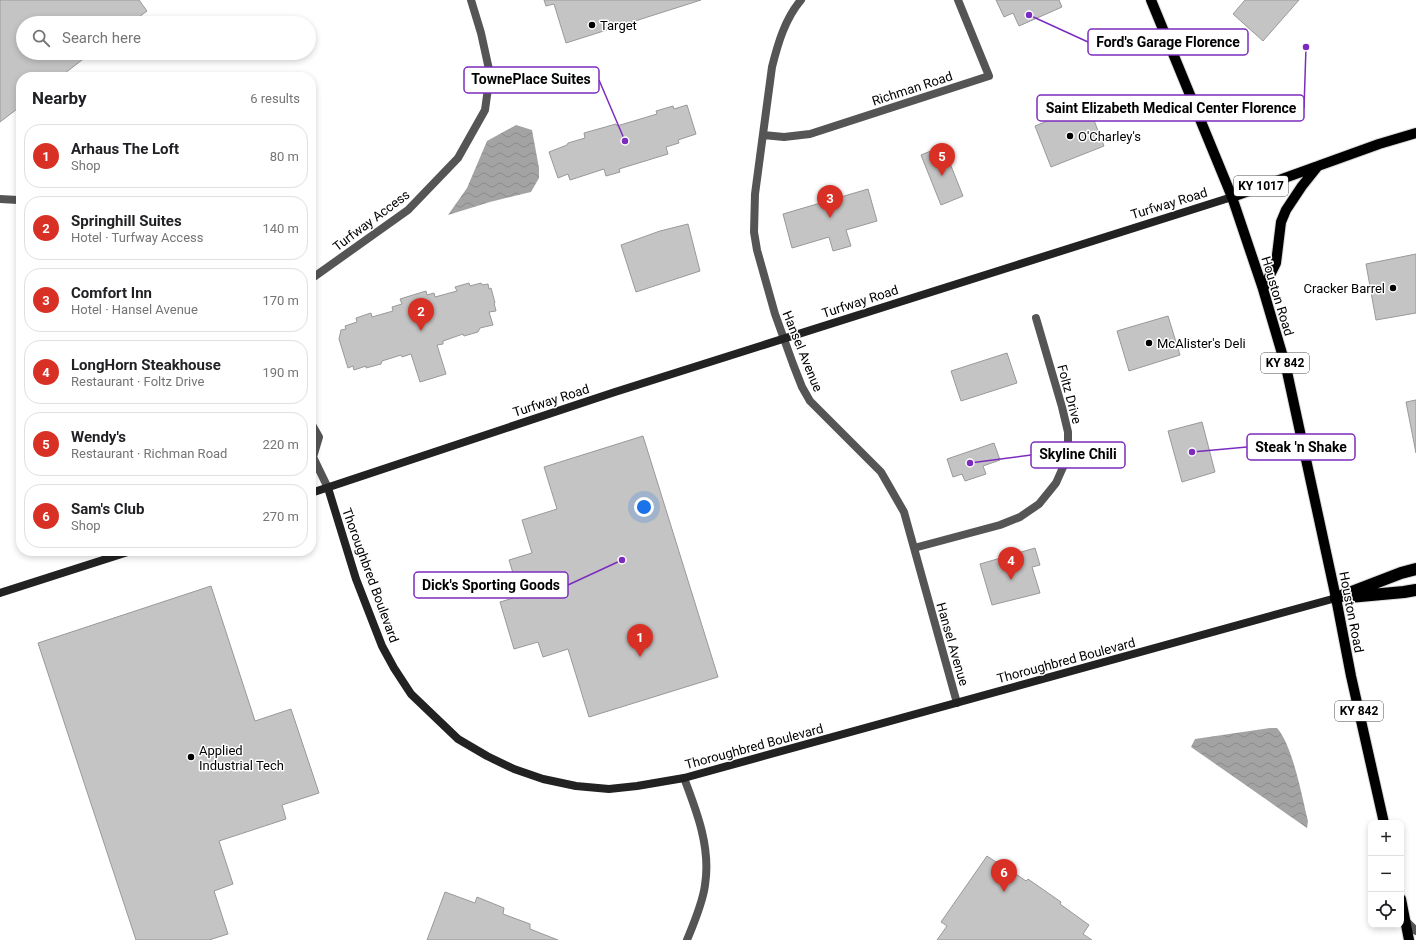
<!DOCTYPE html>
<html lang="en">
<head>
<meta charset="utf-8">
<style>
  body { margin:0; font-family:Roboto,sans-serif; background:#f2f2f2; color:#202124 }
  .controls { position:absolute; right:12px; bottom:12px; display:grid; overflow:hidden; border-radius:8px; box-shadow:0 2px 6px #0003 }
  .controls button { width:36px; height:36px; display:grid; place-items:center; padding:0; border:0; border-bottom:1px solid #e0e0e0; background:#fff; color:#202124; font:20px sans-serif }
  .you { position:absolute; left:644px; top:507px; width:14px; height:14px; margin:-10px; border:3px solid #fff; border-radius:50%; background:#1a73e8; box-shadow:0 0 0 6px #1a73e833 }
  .badge { display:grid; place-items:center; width:26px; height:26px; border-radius:50%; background:#d93025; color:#fff; font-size:13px; font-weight:700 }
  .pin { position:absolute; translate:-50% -33px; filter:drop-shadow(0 1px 2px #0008) }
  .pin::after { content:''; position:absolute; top:21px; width:14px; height:12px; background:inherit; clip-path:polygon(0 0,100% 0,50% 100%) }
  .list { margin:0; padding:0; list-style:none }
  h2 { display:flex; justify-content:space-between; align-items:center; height:52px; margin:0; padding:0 16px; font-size:17px }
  h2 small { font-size:13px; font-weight:400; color:#757577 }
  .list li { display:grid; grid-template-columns:26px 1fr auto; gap:12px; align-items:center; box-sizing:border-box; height:64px; margin:0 8px 8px; padding:0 8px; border:1px solid #e0e0e0; border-radius:16px }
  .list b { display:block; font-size:15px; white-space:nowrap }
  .list p { margin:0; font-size:13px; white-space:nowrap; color:#757577 }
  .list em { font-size:13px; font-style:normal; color:#757577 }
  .icon { flex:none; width:22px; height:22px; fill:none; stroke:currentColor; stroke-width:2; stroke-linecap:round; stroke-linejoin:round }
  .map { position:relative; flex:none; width:1416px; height:940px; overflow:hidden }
  .search { position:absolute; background:#fff; box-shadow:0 2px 6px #0003; left:16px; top:16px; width:300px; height:44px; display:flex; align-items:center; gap:10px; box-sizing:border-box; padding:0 14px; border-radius:22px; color:#757577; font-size:15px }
  .panel { position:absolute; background:#fff; box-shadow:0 2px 6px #0003; left:16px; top:72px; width:300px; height:484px; border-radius:16px }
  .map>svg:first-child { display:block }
  .water { fill:url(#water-waves) }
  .building { fill:#c4c4c4; stroke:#999 }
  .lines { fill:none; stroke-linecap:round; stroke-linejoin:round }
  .primary-casing { stroke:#dbdbdb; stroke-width:12 }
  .highway-casing { stroke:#dbdbdb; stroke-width:14 }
  .street { stroke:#555; stroke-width:8 }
  .secondary { stroke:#222; stroke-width:8 }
  .primary { stroke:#000; stroke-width:10 }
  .highway { stroke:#000; stroke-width:12 }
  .poi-dot { fill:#000; stroke:#fff; stroke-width:1.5 }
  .labels { text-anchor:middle; stroke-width:3; stroke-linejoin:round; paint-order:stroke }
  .shield { fill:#fff; stroke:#4c4c4c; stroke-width:1 }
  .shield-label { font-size:12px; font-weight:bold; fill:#000 }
  .poi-label { font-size:13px; fill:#000; stroke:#fff; text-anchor:start }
  .street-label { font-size:13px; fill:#000; stroke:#fff }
  .leader { fill:none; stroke:#7b2cbf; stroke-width:1.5 }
  .callout-dot { fill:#7b2cbf; stroke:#fff; stroke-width:1.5 }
  .callout { fill:#fff; stroke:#7b2cbf; stroke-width:1.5 }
  .callout-label { font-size:14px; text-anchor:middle; font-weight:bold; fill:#000 }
</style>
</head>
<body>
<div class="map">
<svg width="1416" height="940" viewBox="0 0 1416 940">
  <defs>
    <pattern id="water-waves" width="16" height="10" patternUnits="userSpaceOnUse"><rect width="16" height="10" fill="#a3a3a3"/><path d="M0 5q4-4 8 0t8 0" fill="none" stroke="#8b8b8b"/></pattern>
  </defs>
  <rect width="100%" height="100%" fill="#fff"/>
  <!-- water -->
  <path class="water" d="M516,125l16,5 7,38v10l-8,14 -41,10 -42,13 19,-27 20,-47z
    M1270,728h7c16,18 25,69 31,93l-1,7 -116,-81 4,-8z"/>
  <!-- building -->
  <path class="building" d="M0,0h139l8,11 -16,12h-108v30h68l-31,24h-39v29l-21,16z
    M544,0h157l-135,43 -12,-39 -8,2z
    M996,0h63l3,7 -43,19 -6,-13 -9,4z
    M1245,0h54l-36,41 -30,-27z
    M687,105l9,29 -18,6 1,3 -13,4 2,7 -49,15 1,3 -14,4 -2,-7 -34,11 -2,-6 -10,4 -9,-26 18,-7 1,-2 17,-5 -1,-5 32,-9 1,2 40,-12 -1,-3 17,-5 1,3z
    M1088,105l16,41 -53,21 -16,-41z
    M943,146l20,50 -22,9 -20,-50z
    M868,189l9,32 -31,9 5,16 -18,5 -4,-14 -37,11 -9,-34z
    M688,224l12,47 -64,21 -15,-47 39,-14z
    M1416,254v59l-40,7 -10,-56z
    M469,283l1,3 11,-3 1,2 6,-1 1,5 2,-1 4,15h-1l2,8 -7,1 4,13 -13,3 -2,4 -14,4 -1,-2 -20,7v3l-6,1 9,29 -26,8 -9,-28 -9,3 -1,-2 -19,6 -1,3 -15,4v-2l-12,4 -1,-4 -5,2 -9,-29 2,-9 5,-1 -1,-3 12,-4 -1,-4 15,-5 1,4 21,-6 -1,-4 10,-3 -2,-5 26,-8 1,4 7,-2 1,4 22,-6 -2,-4z
    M1168,316l12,39 -51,16 -12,-40z
    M1007,353l10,30 -56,18 -10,-30z
    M1416,400v53l-10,-51z
    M1202,422l13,50 -33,10 -14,-51z
    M643,436l75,241 -129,40 -21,-68 -25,8 -5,-15 -24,7 -14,-47 20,-6 -11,-36 23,-7 -10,-33 35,-11 -13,-42z
    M994,443l6,17 -17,6 3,8 -21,7 -3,-7 -9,3 -6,-18z
    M1035,548l5,17 -8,2 8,26 -48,12 -12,-41z
    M211,586l44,135 36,-12 28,84 -37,12 4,14 -67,22 14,43 -19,7 14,43 -19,6h-73l-98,-297z
    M987,856l9,6 1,-1 29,20 2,-2 33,23 -1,2 29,21 -6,9 9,6h-155l10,-14 -6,-4z
    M445,892l30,11 2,-6 27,11 -1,6 27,10v5l28,11h-131z"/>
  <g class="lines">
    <!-- primary casing -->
    <g class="primary-casing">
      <path id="primary" d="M1151,0l81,197 31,92 23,78 50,231 15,78 33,147
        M1232,197l147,-53 37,-11
        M1263,289l13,-26 5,-41 5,-12 16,-24 16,-20
        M1401,899l8,41"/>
    </g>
    <!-- highway casing -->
    <g class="highway-casing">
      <path id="highway" d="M1349,597l55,-5 12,-2
        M1336,598l65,-25 15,-4"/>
    </g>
    <!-- street -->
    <path class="street" d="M801,0c-16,19 -23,43 -29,67l-17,127 -1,38 3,18 18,64 18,50 9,23 8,14 71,71 23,40 53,191
      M763,135l21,2 26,-3 179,-58 -31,-76
      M0,199l18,1 3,2
      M311,279l97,-69 50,-52 27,-48 5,-36 -9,-41 -10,-33
      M311,423l8,14 -6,20 15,31
      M914,548l86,-23 20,-8 19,-13 17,-21 8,-18 4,-16v-17l-6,-25 -26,-89
      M684,778c13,34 27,70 21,107 -2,17 -11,38 -18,55
      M1405,920l11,11"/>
    <!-- secondary -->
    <path class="secondary" d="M328,488l28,91 26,67 12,22 17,26 47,45 29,17 27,13 29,10 33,7 33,3 28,-3 47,-8 652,-180
      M311,493l304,-101 617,-195
      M0,593l131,-42"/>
    <!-- primary -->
    <use href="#primary" class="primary"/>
    <!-- highway -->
    <use href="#highway" class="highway"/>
  </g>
  <!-- markers -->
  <g class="poi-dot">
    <circle cx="592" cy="25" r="4"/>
    <circle cx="1070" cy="136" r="4"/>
    <circle cx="1393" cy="288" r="4"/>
    <circle cx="1149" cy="343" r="4"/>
    <circle cx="191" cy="757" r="4"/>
  </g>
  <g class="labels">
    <!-- shield labels -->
    <g class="shield">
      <rect x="1234" y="176" width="54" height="20" rx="3"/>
      <rect x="1261" y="353" width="48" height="20" rx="3"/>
      <rect x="1335" y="701" width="48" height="20" rx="3"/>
    </g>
    <g class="shield-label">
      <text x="1261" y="190">KY 1017</text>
      <text x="1285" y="367">KY 842</text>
      <text x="1359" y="715">KY 842</text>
    </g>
    <!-- poi labels -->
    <g class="poi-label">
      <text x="600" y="30">Target</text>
      <text x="1078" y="141">O'Charley's</text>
      <text x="1385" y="293" text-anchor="end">Cracker Barrel</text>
      <text x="1157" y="348">McAlister's Deli</text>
      <text x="199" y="755">Applied<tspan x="199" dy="15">Industrial Tech</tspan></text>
    </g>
    <!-- street labels -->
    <g class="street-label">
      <text transform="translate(912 88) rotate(-18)" y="5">Richman Road</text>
      <text transform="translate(1169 203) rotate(-17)" y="5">Turfway Road</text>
      <text transform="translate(371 220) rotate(-37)" y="5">Turfway Access</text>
      <text transform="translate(1278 296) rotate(73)" y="5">Houston Road</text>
      <text transform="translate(860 301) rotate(-18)" y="5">Turfway Road</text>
      <text transform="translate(803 351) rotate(68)" y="5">Hansel Avenue</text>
      <text transform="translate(1070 394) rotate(75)" y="5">Foltz Drive</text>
      <text transform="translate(551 400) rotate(-18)" y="5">Turfway Road</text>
      <text transform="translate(371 575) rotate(70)" y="5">Thoroughbred Boulevard</text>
      <text transform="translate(1352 612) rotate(79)" y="5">Houston Road</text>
      <text transform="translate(953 644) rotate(74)" y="5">Hansel Avenue</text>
      <text transform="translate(1066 660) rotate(-15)" y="5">Thoroughbred Boulevard</text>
      <text transform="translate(754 746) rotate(-15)" y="5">Thoroughbred Boulevard</text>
    </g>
  </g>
  <!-- callouts -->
  <path class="leader" d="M1029 15L1088 42M625 141L599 80M1306 47L1304 108M1192 452L1247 447M970 463L1031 455M622 560L568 585"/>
  <g class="callout-dot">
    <circle cx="1029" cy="15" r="4"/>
    <circle cx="625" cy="141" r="4"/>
    <circle cx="1306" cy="47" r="4"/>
    <circle cx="1192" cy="452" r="4"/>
    <circle cx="970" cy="463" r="4"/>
    <circle cx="622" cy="560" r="4"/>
  </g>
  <g class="callout">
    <rect x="1088" y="29" width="160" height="26" rx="4"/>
    <rect x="464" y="67" width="135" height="26" rx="4"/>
    <rect x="1037" y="95" width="267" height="26" rx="4"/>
    <rect x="1247" y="434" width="108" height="26" rx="4"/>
    <rect x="1031" y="442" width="94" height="26" rx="4"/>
    <rect x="414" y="572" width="154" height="26" rx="4"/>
  </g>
  <g class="callout-label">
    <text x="1168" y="47">Ford's Garage Florence</text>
    <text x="531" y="84">TownePlace Suites</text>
    <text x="1171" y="113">Saint Elizabeth Medical Center Florence</text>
    <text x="1301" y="452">Steak 'n Shake</text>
    <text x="1078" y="459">Skyline Chili</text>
    <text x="491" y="590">Dick's Sporting Goods</text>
  </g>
</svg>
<div class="controls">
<button>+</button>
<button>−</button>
<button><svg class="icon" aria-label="locate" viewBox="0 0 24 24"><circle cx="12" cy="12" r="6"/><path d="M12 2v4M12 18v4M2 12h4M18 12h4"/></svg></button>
</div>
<div class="you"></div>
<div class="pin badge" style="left:640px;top:657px">1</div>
<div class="pin badge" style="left:421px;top:331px">2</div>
<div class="pin badge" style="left:830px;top:218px">3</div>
<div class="pin badge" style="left:1011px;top:580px">4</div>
<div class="pin badge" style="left:942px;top:176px">5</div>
<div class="pin badge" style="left:1004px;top:892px">6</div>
<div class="search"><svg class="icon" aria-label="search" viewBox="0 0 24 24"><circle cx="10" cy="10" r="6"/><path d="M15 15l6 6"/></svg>Search here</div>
<section class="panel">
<h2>Nearby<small>6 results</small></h2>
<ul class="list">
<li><span class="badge">1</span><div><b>Arhaus The Loft</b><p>Shop</p></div><em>80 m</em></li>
<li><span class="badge">2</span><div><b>Springhill Suites</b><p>Hotel · Turfway Access</p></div><em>140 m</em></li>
<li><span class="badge">3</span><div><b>Comfort Inn</b><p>Hotel · Hansel Avenue</p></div><em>170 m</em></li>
<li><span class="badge">4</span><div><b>LongHorn Steakhouse</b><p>Restaurant · Foltz Drive</p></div><em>190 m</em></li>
<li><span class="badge">5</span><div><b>Wendy's</b><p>Restaurant · Richman Road</p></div><em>220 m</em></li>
<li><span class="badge">6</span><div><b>Sam's Club</b><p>Shop</p></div><em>270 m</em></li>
</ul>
</section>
</div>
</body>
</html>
